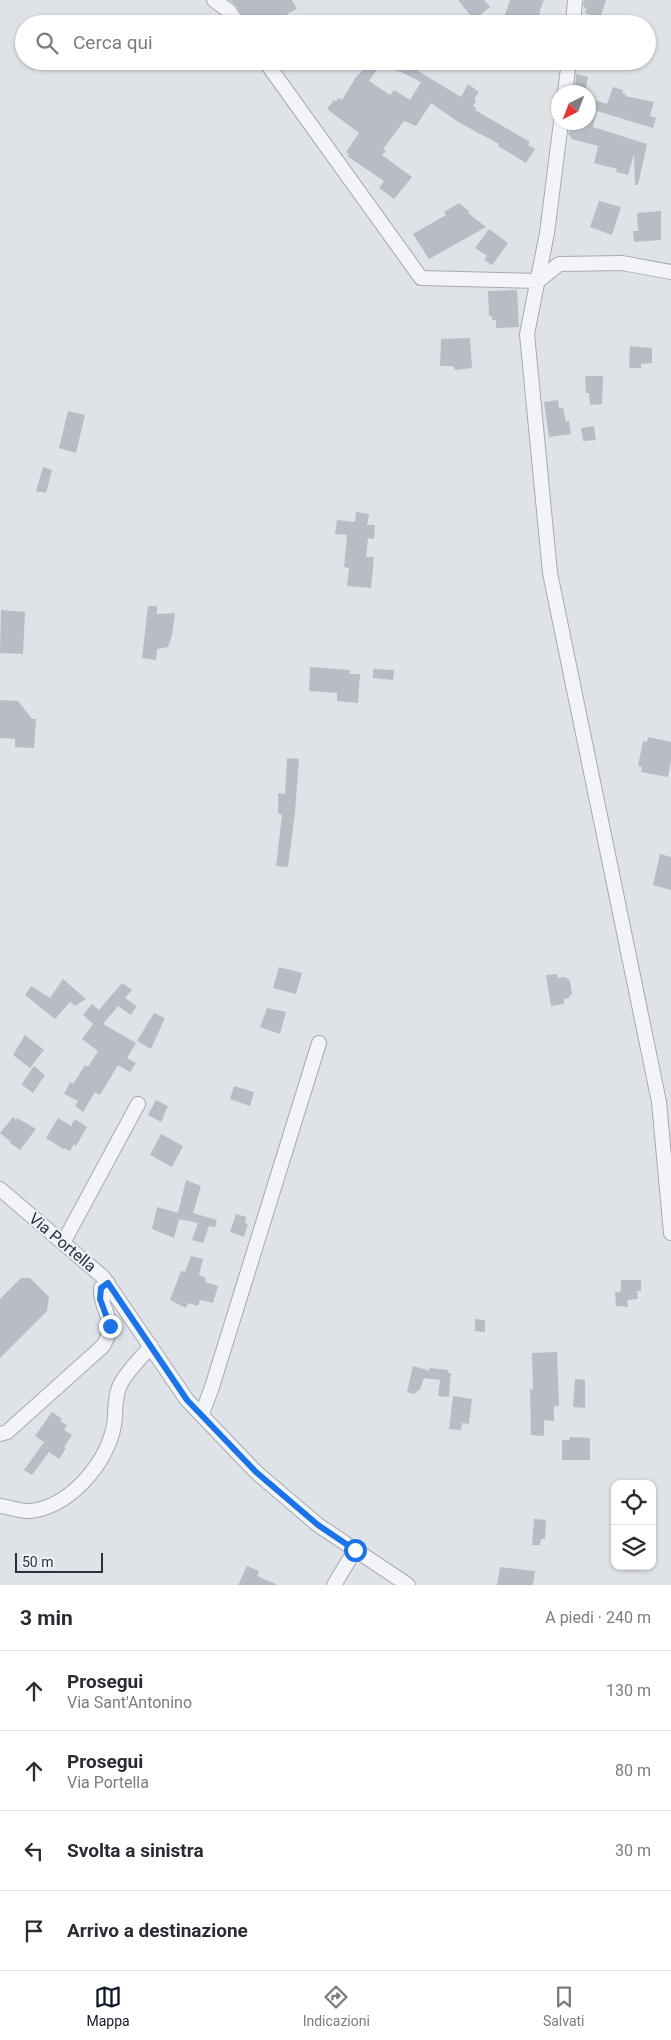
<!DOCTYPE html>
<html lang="it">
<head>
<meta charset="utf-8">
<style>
  body { margin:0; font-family:Roboto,sans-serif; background:#f7f7f7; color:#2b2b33 }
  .controls { position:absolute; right:15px; bottom:15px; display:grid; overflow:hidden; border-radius:10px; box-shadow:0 1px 4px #0004 }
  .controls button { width:45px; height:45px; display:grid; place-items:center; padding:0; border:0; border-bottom:1px solid #e1e1e2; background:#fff; color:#2b2b33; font:25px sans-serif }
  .compass { position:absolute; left:551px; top:85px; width:45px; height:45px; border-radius:50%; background:#fff; box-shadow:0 1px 4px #0004; rotate:222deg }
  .scale { position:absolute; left:15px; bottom:12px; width:88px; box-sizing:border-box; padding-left:5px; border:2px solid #29313f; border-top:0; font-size:14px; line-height:18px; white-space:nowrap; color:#29313f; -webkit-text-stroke:4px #eff2f6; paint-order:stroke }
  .stop { position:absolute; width:15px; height:15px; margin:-11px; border:4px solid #1a73e8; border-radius:50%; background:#fff }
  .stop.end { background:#1a73e8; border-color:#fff; box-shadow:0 1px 5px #0008 }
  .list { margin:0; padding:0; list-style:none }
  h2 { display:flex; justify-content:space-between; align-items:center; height:65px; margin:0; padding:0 20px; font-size:21px }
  h2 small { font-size:16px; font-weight:400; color:#7c7c81 }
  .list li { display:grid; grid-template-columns:32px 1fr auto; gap:15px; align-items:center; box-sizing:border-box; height:80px; padding:0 20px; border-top:1px solid #e1e1e2 }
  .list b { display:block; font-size:19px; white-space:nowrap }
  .list p { margin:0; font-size:16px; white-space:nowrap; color:#7c7c81 }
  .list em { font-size:16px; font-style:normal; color:#7c7c81 }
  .icon { flex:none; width:28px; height:28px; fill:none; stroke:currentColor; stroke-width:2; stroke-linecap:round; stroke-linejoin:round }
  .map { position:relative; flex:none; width:671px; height:1585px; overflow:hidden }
  .search { position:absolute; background:#fff; box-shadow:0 1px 4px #0004; left:15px; right:15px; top:15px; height:55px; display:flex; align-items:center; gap:12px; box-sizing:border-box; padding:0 18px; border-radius:28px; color:#7c7c81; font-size:19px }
  .sheet { height:385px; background:#fff }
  nav { display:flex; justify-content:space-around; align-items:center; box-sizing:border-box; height:70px; border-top:1px solid #e1e1e2; background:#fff; font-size:14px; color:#7c7c81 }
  nav a { display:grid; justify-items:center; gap:2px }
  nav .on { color:#111827 }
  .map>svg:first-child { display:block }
  .building { fill:#b7bcc5; fill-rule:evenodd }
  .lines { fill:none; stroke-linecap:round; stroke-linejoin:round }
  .minor-casing { stroke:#a5aab2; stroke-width:16 }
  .minor { stroke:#f2f4f7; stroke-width:14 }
  .route { stroke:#1a73e8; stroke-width:6 }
  .labels { text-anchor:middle; stroke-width:4; stroke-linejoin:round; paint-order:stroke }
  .street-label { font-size:16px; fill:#29313f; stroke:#eff2f6 }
</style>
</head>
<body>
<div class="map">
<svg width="671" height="1585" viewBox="0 0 671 1585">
  <rect width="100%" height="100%" fill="#dfe3e8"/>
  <!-- building -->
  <path class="building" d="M230,0h62l5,9 -10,5 6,10h-46l-11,-18z
    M458,0h26l6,7 -16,13z
    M510,0h34l-4,10 -2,14h-36z
    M584,0h22l-6,18 -15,-5 1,-4 -3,-4z
    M372,61h53l-7,10 43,26 7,-13 11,8 -5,7 2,1 -3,6 3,2 -1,2 55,32 -2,3 7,4 -9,14 -28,-17 1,-2 -41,-22 -27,-19 -15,23 -12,-5 -21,28 3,2 -4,4 30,22 -18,22 -15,-11 5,-7 -37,-25 2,-2 -3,-2 13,-19 -32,-24 7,-9 2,1 3,-3 3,2 14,-23zM382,62l16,10 1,-1 22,11 -11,18 -16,-10 -4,5 -21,-14z
    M576,74l12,3 -3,15h-10z
    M613,87l10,3 -1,3 4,1 -1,2 29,6 -4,14 6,2 -3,10 -56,-17 -4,16 54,17 -9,41h-3l-1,-31 -6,21 -12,-3 1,-3 -23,-6 4,-17 -27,-7v-3l-3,-1 3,-13h17v-24l19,6z
    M599,201l22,6 -9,28 -22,-8z
    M459,203l11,9 -2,1 18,14 -57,32 -16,-25 33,-19 -2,-3z
    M661,211v29l-27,2 -1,-11h5l-1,-18z
    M489,229l19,14 -16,22 -8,-5 3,-4 -12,-8z
    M517,290l2,37 -23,1v-8h-4v-4h-3l-1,-25z
    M470,338l2,30 -17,2 -2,-4h-13l1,-27z
    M630,346l22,2v15l-11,1v4h-12z
    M585,376h18l-1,28 -12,1 -1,-12h-3z
    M558,400l1,8h4l3,14 3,-1 2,13 -22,3 -5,-35z
    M68,411l17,4 -9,38 -17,-5z
    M594,426l2,14 -13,1 -2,-13z
    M43,467l9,3 -6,23 -10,-2z
    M356,512l13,2 -2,11h8l-1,14 -6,-1 -2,19h8l-3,31 -24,-2 2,-18 -5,-1 3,-32 -12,-1 2,-14 18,2z
    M148,606h9v8l18,-1 -3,22 -4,12 -11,2 -1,11 -14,-2z
    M1,610l24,2 -2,42 -23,-1z
    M310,667l40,3 -1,4h11l-2,29 -21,-2v-8l-28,-2z
    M373,669l21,1 -1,10 -20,-2z
    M0,700l18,1 14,18h4l-2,29 -19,-1v-8l-15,-1z
    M648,737l23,5v19l-3,16 -27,-5 1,-5 -4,-1 5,-25 4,1z
    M287,758l12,1 -4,53 -7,55 -12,-1 6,-51 -4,-2v-20l7,1z
    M660,854l11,3v33l-18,-5z
    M279,967l23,6 -6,21 -23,-6z
    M557,974l1,4 7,-1 5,4 2,14h-2l-1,3 -5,1v5l-13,2 -5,-31z
    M63,979l23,20 -11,7 -5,-4 -15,17 -30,-24 6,-9 19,12z
    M122,983l10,7 -7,8 12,8 -6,9 -13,-9 -15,18 33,19 -9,15 9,5 -6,9 -12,-7 -18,30 -5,-3 -12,20 -8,-6 3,-5 -14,-7 6,-12 3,2 12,-19 3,2 10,-16 -16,-12 11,-15 -10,-9 9,-11 7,6z
    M267,1008l19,4 -6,22 -20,-7z
    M154,1013l11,5 -14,31 -14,-8z
    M25,1035l19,15 -14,18 -17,-13z
    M34,1066l11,9 -12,18 -11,-8 1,-3z
    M234,1086l20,6 -4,14 -20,-7z
    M156,1100l12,6 -7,16 -13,-7z
    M13,1117l3,3 1,-2 19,11 -16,21 -10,-7 1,-1 -11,-9z
    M58,1118l13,8 4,-7 12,8 -11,19 -2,-2 -4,7 -6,-3 -1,1 -17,-11z
    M161,1134l22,12 -11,21 -22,-12z
    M186,1180l15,6 -8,27 24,7 -2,7 -6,-1 -6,17 -11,-3 6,-17 -19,-4 -5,19 -22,-9 5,-22 21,6z
    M236,1214l10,3 -1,6 3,1 -4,13 -14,-5z
    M191,1256l12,3 -4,16 7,3 -1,4 13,4 -5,17 -13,-3 -2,6 -10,-3 -2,5 -16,-8 11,-29 4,1z
    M21,1278h9l19,19 -2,14 -47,47v-59z
    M621,1280h20v11h-4l1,8 -11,1 1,7 -12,-1 -1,-14h5l1,-3z
    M475,1319l10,1v12l-10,-1z
    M557,1352l2,54h-5v15l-10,-1v16l-13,-1 -1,-45 3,-1 -1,-36z
    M413,1366l14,4 -1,2 5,-4 17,2v3h3l-2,24 -11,-1 2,-16 -16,-2 -4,11 -6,5 -7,-2z
    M575,1379l10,1v28l-12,-1z
    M453,1396l19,3 -3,25 -7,-1 -1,7 -12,-1z
    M52,1412l10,7 -2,2 7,4 -3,5 8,5 -8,12 2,1 -7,11 -10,-7 -17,23 -8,-5 20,-28 -9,-6z
    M570,1437l20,1v22h-28v-20h7z
    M534,1519l12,1 -1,19h-4l-1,6h-8z
    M247,1566l12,5 -2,5 21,9h-40z
    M500,1567l35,4 -2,14h-36z"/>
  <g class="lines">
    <!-- minor casing -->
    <g class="minor-casing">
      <path id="minor" d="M214,0l15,11 9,13
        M573,24l2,-24
        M265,61l156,217 117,3 21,-17 63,-1 49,9
        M565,92l4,-31
        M561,122l-14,111 -20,101 23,239 109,529 12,131
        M0,1189l103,88 84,123 69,72 62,53 90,60
        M63,1243l75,-139
        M202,1414l10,-27 107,-344
        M0,1434l7,-2 96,-86c16,-27 -3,-33 -2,-58l7,-5
        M0,1506c10,1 21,6 30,5 39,-4 74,-45 83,-81 4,-15 0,-30 7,-45 7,-14 21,-27 31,-39
        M334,1585l21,-35"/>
    </g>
    <!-- minor -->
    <use href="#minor" class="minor"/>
  </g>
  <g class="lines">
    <!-- route -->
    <path class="route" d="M110,1326l-10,-27 1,-11 7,-5 79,117 69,72 62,53 37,25"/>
  </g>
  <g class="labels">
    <!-- street labels -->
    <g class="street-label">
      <text transform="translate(63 1242) rotate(40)" y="6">Via Portella</text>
    </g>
  </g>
</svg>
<div class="controls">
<button><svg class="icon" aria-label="locate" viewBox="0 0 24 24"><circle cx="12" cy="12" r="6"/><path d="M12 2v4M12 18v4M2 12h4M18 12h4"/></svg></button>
<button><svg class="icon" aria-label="layers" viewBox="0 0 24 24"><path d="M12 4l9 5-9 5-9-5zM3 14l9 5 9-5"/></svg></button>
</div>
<svg class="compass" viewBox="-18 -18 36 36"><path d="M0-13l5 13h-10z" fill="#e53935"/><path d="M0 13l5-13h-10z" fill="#7c7c81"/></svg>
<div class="scale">50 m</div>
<div class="stop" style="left:355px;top:1550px"></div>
<div class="stop end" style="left:110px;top:1326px"></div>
<div class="search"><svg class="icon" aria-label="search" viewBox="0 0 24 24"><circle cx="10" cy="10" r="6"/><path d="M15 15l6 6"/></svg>Cerca qui</div>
</div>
<section class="sheet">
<h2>3 min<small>A piedi · 240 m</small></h2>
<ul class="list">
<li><svg class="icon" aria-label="ahead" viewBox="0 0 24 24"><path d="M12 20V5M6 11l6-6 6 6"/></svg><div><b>Prosegui</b><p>Via Sant'Antonino</p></div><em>130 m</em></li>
<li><svg class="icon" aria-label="ahead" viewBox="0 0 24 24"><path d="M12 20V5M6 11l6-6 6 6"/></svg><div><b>Prosegui</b><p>Via Portella</p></div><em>80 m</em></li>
<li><svg class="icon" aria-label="left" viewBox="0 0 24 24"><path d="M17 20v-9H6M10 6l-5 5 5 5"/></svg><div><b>Svolta a sinistra</b></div><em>30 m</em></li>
<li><svg class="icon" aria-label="arrive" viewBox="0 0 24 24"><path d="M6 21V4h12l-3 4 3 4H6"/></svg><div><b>Arrivo a destinazione</b></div></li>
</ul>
</section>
<nav>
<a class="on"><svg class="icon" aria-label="map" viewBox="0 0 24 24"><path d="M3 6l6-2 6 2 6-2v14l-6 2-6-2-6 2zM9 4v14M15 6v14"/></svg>Mappa</a>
<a><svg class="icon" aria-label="directions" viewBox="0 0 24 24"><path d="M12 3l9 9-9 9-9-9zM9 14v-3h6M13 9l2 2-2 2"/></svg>Indicazioni</a>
<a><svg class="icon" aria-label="saved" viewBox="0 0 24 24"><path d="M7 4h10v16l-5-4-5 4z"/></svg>Salvati</a>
</nav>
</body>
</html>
